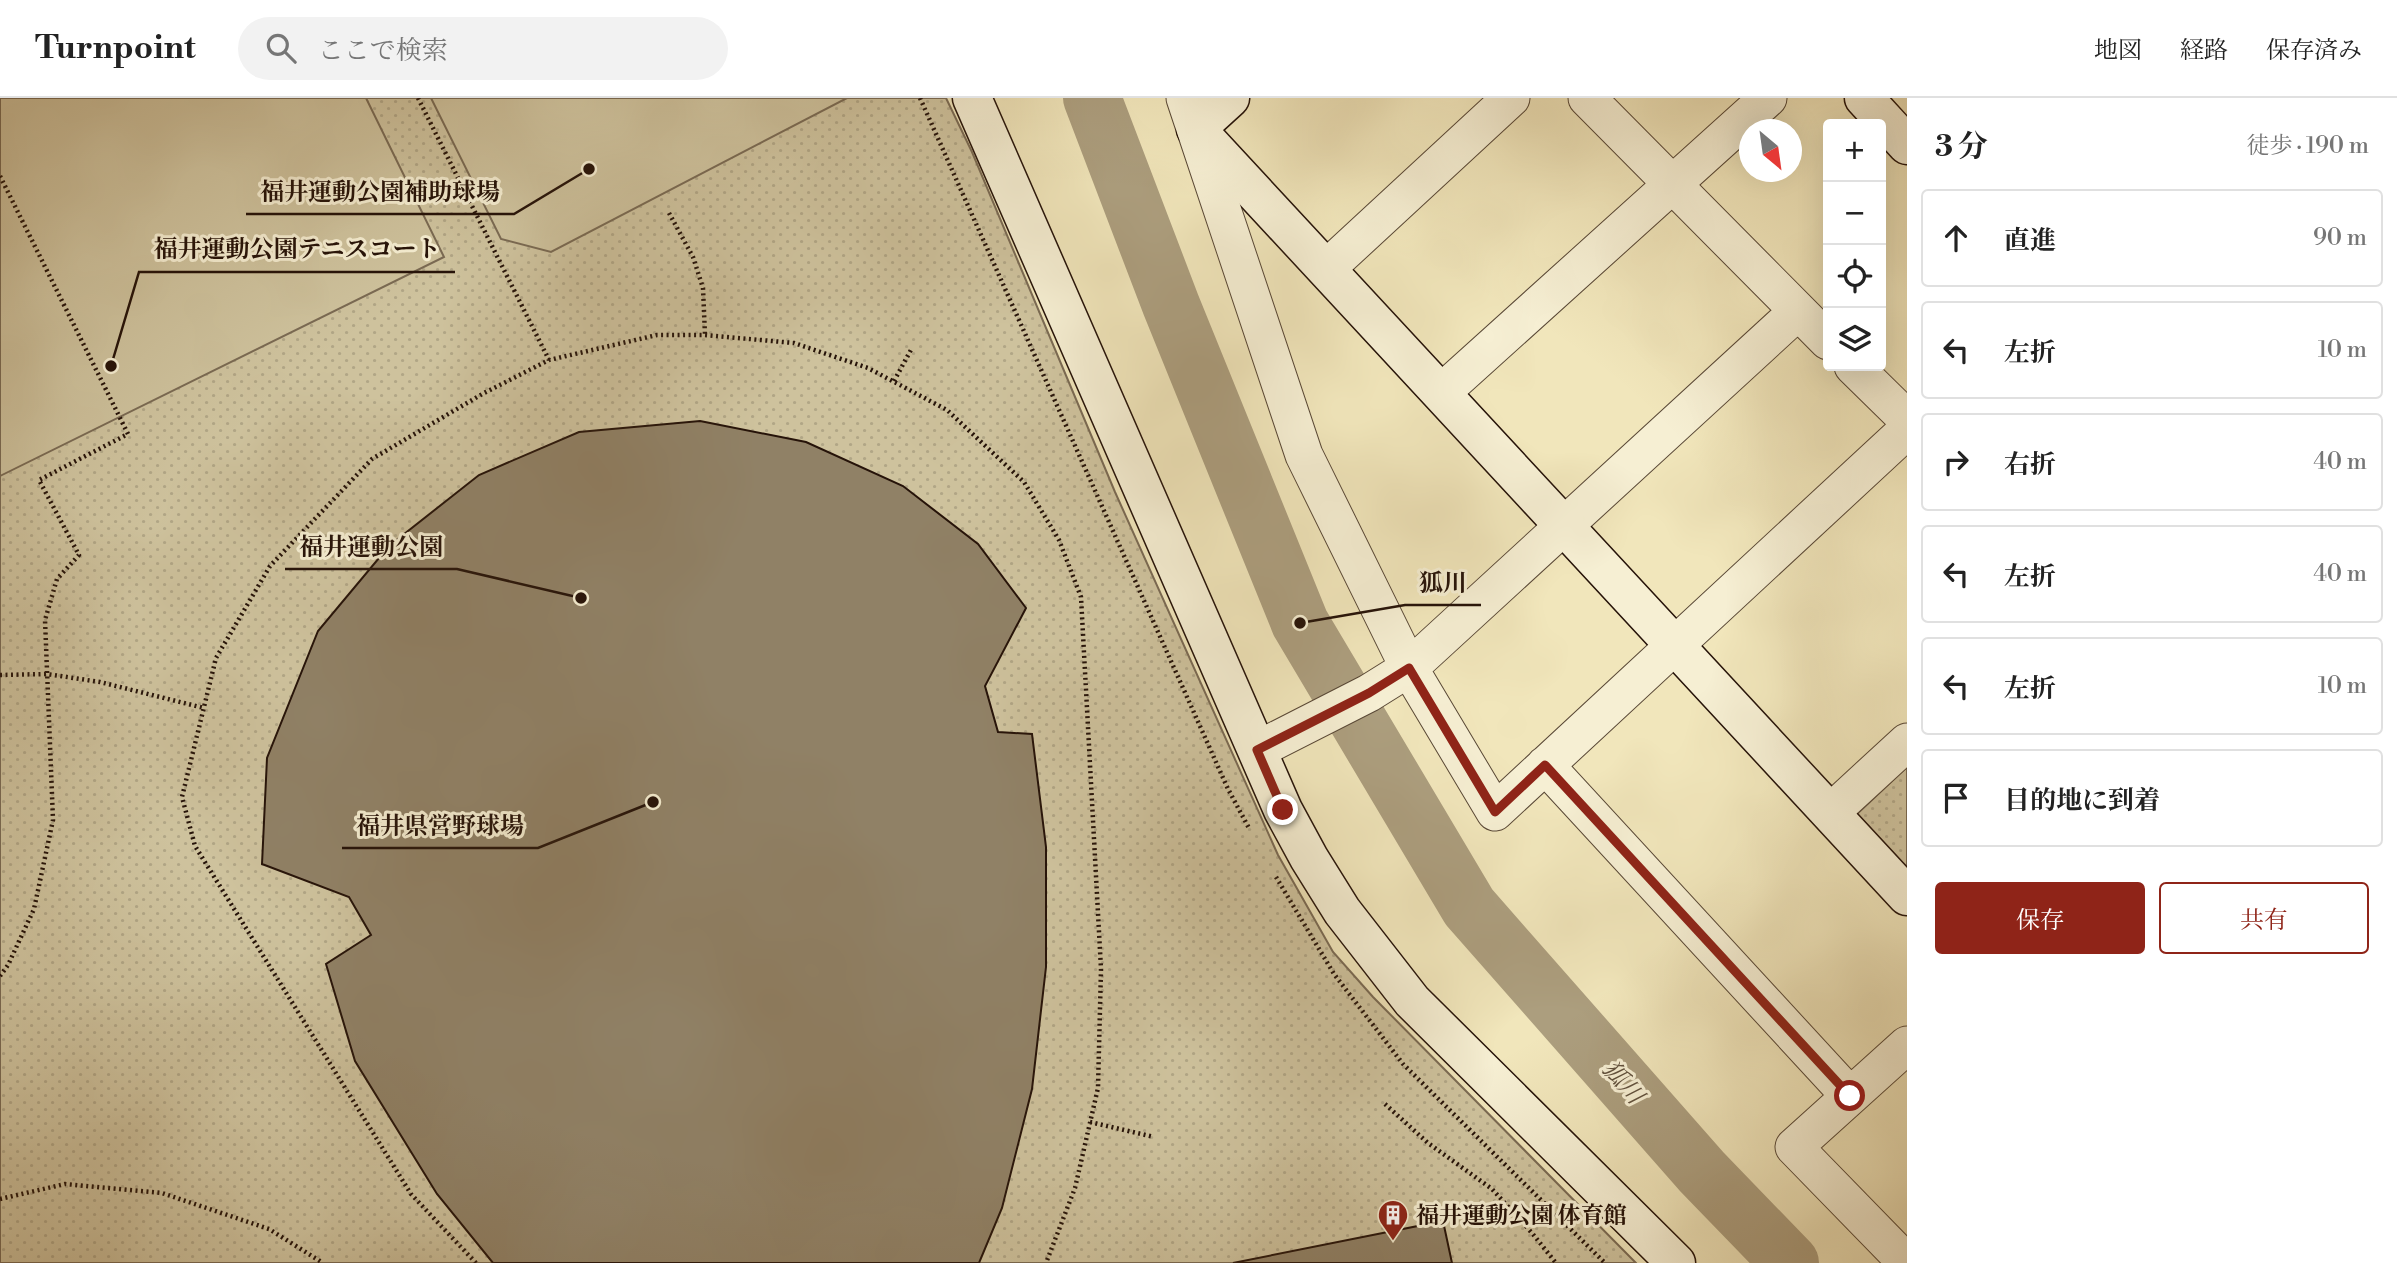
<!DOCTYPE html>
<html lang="ja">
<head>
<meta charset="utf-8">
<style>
  body { margin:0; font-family:"Libre Bodoni","Noto Serif JP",serif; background:#f2f2f2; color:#222 }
  .controls { position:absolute; right:21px; top:21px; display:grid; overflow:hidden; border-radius:7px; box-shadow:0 7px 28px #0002 }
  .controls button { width:63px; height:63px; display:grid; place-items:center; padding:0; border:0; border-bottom:2px solid #e0e0e0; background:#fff; color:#222; font:35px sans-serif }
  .compass { position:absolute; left:1739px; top:21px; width:63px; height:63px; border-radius:50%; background:#fff; box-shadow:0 7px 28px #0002; rotate:151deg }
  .stop { position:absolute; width:21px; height:21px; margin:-16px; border:5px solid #8f2418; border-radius:50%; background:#fff }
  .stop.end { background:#8f2418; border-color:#fff; box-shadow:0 2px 7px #0008 }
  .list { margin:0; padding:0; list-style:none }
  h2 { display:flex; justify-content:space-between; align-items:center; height:91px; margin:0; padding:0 28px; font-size:30px }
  h2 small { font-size:23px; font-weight:400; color:#767676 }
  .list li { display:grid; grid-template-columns:46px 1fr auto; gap:21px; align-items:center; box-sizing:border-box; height:98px; margin:0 14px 14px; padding:0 14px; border:2px solid #e0e0e0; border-radius:7px }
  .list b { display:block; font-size:26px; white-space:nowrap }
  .list em { font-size:23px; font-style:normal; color:#767676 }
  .actions { display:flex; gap:14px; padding:21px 28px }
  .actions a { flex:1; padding:16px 0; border:2px solid #8f2418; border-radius:7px; text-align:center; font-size:24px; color:#8f2418 }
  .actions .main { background:#8f2418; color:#fff }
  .icon { flex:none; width:38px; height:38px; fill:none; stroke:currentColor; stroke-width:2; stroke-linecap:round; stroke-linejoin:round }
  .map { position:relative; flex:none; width:1907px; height:1165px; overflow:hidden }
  header { display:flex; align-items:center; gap:42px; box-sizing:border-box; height:98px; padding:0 35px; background:#fff; border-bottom:2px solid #e0e0e0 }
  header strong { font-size:33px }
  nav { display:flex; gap:38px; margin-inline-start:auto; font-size:24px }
  .search { width:490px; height:63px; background:#f2f2f2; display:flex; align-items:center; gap:18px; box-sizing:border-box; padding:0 24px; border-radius:38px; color:#767676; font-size:26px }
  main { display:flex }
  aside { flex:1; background:#fff }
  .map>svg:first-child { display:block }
  .green { fill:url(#green-dots); stroke:#7a6a53; stroke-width:2 }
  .pitch { fill:#cec29d; stroke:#7a6a53; stroke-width:2 }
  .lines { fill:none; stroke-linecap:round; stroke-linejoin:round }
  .river { stroke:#ac9e7e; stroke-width:58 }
  .building { fill:#908166; stroke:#261309; stroke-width:2 }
  .street-casing { stroke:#594836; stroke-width:39 }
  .secondary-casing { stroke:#261309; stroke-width:41 }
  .path { stroke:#261309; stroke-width:4.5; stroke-dasharray:2 3.5; stroke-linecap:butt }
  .street { stroke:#f6efd3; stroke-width:37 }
  .secondary { stroke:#f6efd3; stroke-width:38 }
  .route { stroke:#8f2418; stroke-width:9 }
  .labels { text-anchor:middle; stroke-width:6; stroke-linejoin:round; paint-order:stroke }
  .poi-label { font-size:23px; font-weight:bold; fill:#261309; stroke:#f6efd3; text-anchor:start }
  .water-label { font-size:24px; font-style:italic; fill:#62523e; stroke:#f6efd3 }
  .leader { fill:none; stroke:#261309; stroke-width:2.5 }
  .callout-dot { fill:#261309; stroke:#f6efd3; stroke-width:2.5 }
  .callout-label { font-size:24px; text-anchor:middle; font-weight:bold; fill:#261309; stroke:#f6efd3; stroke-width:6; stroke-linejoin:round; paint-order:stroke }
</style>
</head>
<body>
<header>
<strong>Turnpoint</strong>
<div class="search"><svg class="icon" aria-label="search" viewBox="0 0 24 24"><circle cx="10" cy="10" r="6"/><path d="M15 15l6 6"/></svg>ここで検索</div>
<nav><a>地図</a><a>経路</a><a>保存済み</a></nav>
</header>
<main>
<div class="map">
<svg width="1907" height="1165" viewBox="0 0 1907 1165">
  <defs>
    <pattern id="green-dots" width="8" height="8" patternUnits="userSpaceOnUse" patternTransform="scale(1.75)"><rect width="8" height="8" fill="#cec29d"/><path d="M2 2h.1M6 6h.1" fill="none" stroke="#b1a686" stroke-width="1.8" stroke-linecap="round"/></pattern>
  </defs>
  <rect width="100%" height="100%" fill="#f1e6bb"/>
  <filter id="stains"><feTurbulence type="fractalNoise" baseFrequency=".00286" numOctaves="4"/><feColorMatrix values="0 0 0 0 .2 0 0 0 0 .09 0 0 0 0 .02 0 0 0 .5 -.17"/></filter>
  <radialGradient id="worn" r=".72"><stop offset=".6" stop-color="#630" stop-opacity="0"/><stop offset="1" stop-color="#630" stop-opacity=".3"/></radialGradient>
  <!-- green -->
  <path class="green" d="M0,0h946l26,54 143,340 163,363 55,97 40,45 263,266h-1636z
    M1907,669v104l-50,-57z"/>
  <!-- pitch -->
  <path class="pitch" d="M0,0h366l78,159 -444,219z
    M431,0h416l-296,154 -50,-13z"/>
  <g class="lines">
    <!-- river -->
    <path class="river" d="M1092,0l79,207 129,318 169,284 233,265 88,91"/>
  </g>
  <!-- building -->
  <path class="building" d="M700,323l106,21 97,44 75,58 48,64 -41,78 13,46 34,2 14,113v120l-14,122 -30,119 -23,55h-486l-56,-69 -82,-133 -29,-97 45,-29 -22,-38 -87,-33 5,-106 51,-127 71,-85 90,-71 100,-43z
    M1443,1123l9,42h-219z"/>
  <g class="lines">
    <!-- street casing -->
    <g class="street-casing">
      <path id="street" d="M1185,0l119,357 105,213 86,144 412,-382
        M1587,0l241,243
        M1326,171l185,-171
        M1853,268l54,53
        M1441,295l327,-295
        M1257,652l112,-57 40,-25 389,-357
        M1545,667l305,331
        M1830,715l77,-71
        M1907,947l-113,102 113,116"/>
    </g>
    <!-- secondary casing -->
    <g class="secondary-casing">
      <path id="secondary" d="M972,0l311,712 26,48 33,53 70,90 264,262
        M1230,0l-34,31 711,767
        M1864,0l43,47"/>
    </g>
    <!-- path -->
    <path class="path" d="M418,0l131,262
      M920,0l308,691 22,41
      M0,78l128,258 -89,46 40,75 -22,24 -12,41 8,200 -19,89 -26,56 -8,11
      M669,115l24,44 10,31 2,47
      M894,283l18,-33
      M0,577l47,-1 53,8 104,26
      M1276,779l58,97 69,90 202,199
      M1385,1006l43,39 64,46 40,44 24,30
      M1090,1024l64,15
      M0,1101l65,-15 97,9 107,36 54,34
      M476,1165l-65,-69 -216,-348 -13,-49 34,-139 54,-92 102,-107 112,-66 65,-33 108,-25h48l89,8 74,25 79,42 77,72 35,58 22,57 20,372 -3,119 -23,100 -29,75"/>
    <!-- street -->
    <use href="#street" class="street"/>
    <!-- secondary -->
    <use href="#secondary" class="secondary"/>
  </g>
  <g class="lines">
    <!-- route -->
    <path class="route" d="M1283,712l-26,-60 112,-57 40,-25 86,144 50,-47 305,331"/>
  </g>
  <!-- icons -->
  <defs>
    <g id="building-pin" transform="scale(1.575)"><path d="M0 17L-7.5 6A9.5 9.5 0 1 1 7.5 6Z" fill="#8f2418" stroke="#f6efd3"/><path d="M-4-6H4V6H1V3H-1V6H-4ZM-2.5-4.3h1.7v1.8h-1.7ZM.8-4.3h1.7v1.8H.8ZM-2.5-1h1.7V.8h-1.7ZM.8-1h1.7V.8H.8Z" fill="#fff"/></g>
  </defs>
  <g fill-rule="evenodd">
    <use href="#building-pin" x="1393" y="1117"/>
  </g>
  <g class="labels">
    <!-- poi labels -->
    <g class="poi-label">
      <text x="1416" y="1125">福井運動公園 体育館</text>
    </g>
    <!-- water labels -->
    <g class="water-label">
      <text transform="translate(1623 984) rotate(49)" y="8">狐川</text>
    </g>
  </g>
  <!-- callouts -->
  <path class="leader" d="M589 71L514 116H246M111 268L139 174H455M581 500L457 471H285M1300 525L1405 507H1481M653 704L538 750H342"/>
  <g class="callout-dot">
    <circle cx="589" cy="71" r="7"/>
    <circle cx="111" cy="268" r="7"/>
    <circle cx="581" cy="500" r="7"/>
    <circle cx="1300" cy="525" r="7"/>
    <circle cx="653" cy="704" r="7"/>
  </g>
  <g class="callout-label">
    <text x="380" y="102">福井運動公園補助球場</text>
    <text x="297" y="159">福井運動公園テニスコート</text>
    <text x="371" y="457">福井運動公園</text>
    <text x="1443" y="493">狐川</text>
    <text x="440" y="736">福井県営野球場</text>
  </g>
  <rect width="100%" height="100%" filter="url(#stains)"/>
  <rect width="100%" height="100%" fill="url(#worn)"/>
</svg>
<div class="controls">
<button>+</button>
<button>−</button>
<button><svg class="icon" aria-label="locate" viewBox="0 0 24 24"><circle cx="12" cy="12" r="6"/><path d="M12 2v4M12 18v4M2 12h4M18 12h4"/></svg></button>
<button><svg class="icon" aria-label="layers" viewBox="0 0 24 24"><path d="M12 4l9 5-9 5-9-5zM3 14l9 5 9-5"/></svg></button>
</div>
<svg class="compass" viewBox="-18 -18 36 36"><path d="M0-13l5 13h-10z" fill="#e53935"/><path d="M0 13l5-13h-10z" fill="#767676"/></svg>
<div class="stop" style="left:1850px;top:998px"></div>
<div class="stop end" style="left:1283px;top:712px"></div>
</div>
<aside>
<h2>3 分<small>徒歩 · 190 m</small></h2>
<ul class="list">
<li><svg class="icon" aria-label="ahead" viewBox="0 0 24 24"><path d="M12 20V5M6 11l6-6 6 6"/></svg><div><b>直進</b></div><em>90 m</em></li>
<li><svg class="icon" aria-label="left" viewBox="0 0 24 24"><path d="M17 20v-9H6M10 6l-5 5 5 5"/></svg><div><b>左折</b></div><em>10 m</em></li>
<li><svg class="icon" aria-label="right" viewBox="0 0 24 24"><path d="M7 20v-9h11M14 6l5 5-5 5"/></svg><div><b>右折</b></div><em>40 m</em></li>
<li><svg class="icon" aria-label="left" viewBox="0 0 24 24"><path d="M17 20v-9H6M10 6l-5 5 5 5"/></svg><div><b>左折</b></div><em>40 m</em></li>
<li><svg class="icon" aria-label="left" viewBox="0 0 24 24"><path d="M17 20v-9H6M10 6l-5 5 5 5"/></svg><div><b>左折</b></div><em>10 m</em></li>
<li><svg class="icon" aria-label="arrive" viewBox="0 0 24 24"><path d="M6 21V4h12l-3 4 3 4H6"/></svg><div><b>目的地に到着</b></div></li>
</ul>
<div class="actions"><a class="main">保存</a><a>共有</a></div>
</aside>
</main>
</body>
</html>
